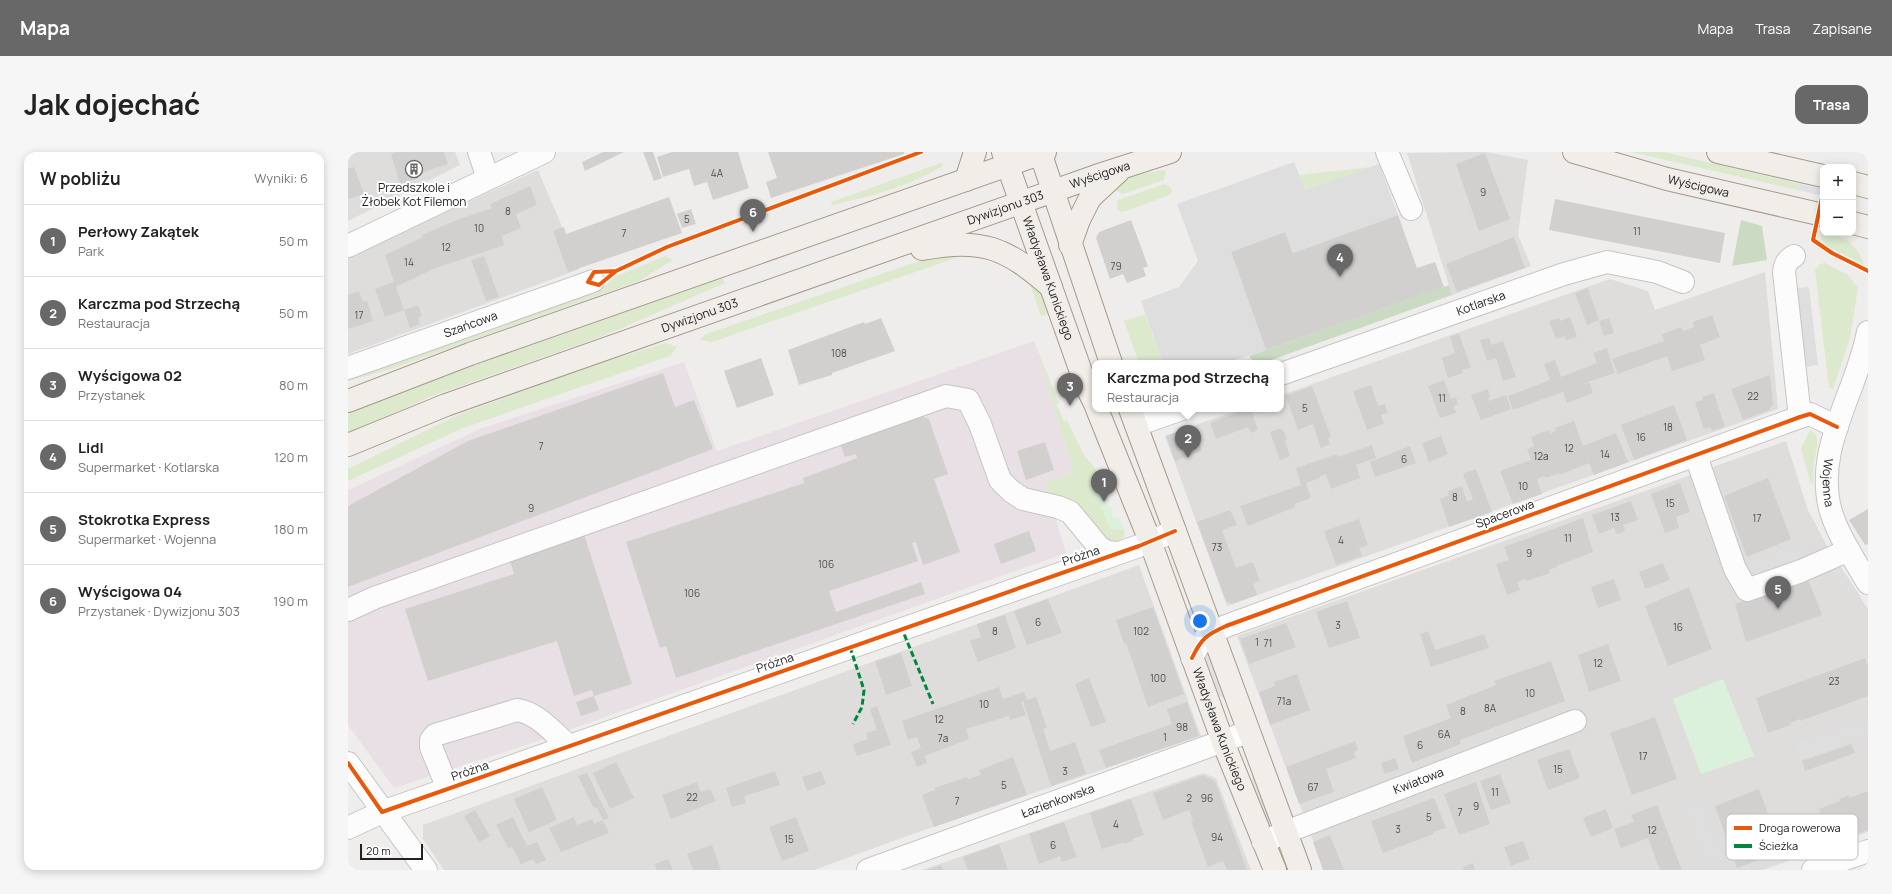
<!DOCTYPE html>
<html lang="pl">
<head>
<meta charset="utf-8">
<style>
  body { margin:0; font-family:Manrope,sans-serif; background:#f6f6f6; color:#222 }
  .controls { position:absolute; right:12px; top:12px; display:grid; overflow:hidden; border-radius:8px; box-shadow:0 2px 10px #0003 }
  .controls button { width:36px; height:36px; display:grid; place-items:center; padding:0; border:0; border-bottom:1px solid #e0e0e0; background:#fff; color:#222; font:20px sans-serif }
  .scale { position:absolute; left:12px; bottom:10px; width:63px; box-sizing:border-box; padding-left:4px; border:2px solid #212121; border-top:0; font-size:11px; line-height:14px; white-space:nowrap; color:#212121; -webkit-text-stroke:3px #fff; paint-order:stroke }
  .you { position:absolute; left:852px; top:469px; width:14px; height:14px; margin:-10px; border:3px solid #fff; border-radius:50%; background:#1a73e8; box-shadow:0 0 0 6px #1a73e833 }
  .badge { display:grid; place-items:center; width:26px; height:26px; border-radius:50%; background:#696868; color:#fff; font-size:13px; font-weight:700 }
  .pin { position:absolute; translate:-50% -33px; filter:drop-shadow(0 1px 2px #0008) }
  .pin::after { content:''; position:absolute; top:21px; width:14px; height:12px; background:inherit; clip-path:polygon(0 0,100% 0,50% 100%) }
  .popup { position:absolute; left:744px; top:208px; width:192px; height:52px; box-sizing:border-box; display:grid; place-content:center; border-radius:8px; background:#fff; filter:drop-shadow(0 1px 3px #0005); font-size:13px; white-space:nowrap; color:#767676 }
  .popup b { font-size:15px; color:#222 }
  .popup::after { content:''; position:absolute; left:50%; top:100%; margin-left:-8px; border:8px solid transparent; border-top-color:#fff }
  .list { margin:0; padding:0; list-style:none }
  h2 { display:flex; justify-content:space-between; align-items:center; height:52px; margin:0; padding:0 16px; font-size:17px }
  h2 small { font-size:13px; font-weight:400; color:#767676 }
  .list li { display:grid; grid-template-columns:26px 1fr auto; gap:12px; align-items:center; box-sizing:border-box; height:72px; padding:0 16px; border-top:1px solid #e0e0e0 }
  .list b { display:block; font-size:15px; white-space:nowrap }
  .list p { margin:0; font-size:13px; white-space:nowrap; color:#767676 }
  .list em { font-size:13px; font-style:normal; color:#767676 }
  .map { position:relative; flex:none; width:1520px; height:718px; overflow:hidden; border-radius:12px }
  header { display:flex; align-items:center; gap:24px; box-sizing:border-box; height:56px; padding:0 20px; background:#696868; color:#fff }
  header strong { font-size:19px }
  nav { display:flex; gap:22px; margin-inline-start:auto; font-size:14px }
  .intro { display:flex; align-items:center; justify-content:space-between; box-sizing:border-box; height:96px; padding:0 24px }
  h1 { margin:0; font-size:28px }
  .button { padding:10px 18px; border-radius:12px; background:#696868; color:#fff; font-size:14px; font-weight:700 }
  main { display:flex; gap:24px; padding:0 24px }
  aside { flex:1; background:#fff; border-radius:12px; box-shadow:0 2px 10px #0003 }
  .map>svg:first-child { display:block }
  .residential { fill:#dedddc }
  .industrial { fill:#e8e0e4 }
  .grass { fill:#dce9cd }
  .forest { fill:#cbdbc3 }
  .park { fill:#dcf1dc }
  .parking { fill:#dfdede }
  .plaza { fill:#e1e0e4 }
  .building { fill:#d2d0ce }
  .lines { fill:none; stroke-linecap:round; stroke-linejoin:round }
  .minor-casing { stroke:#c6c5c4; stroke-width:24 }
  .major-casing { stroke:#a49a89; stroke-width:24 }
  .minor { stroke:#fdfcfc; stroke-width:22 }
  .major { stroke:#f1ede8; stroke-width:22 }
  .quiet { stroke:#00873e; stroke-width:3; stroke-dasharray:6 3; stroke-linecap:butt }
  .cycleway-casing { stroke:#fff; stroke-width:6 }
  .cycleway { stroke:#e8590c; stroke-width:4 }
  .labels { text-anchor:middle; stroke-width:4; stroke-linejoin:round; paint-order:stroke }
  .number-label { font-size:10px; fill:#4d4d4c }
  .street-label { font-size:12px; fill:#212121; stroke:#fff }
  .poi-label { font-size:12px; fill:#212121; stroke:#fff }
  .key { fill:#fff; stroke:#bcbcbc; stroke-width:1 }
  .key-label { font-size:11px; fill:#212121 }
</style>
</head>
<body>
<header>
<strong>Mapa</strong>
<nav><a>Mapa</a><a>Trasa</a><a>Zapisane</a></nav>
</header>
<div class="intro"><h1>Jak dojechać</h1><a class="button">Trasa</a></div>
<main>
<aside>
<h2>W pobliżu<small>Wyniki: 6</small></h2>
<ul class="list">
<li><span class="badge">1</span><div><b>Perłowy Zakątek</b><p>Park</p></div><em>50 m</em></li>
<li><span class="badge">2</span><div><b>Karczma pod Strzechą</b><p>Restauracja</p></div><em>50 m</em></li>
<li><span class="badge">3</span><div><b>Wyścigowa 02</b><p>Przystanek</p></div><em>80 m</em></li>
<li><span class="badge">4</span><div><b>Lidl</b><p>Supermarket · Kotlarska</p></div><em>120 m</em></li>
<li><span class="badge">5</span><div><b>Stokrotka Express</b><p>Supermarket · Wojenna</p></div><em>180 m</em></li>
<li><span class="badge">6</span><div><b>Wyścigowa 04</b><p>Przystanek · Dywizjonu 303</p></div><em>190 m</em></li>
</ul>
</aside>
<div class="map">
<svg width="1520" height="718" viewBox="0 0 1520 718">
  <rect width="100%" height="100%" fill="#efedeb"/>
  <!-- residential -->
  <path class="residential" d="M0,0h107l5,13 -112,56z
    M1138,0l42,8 -10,75 13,31 -79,29 -45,-142z
    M190,18l42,99 -232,85v-97z
    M1417,120l13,137 -551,197 -62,-170 76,-27h40v-14l329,-116 38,12 7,19z
    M1438,289l22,69 18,34 42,65v223l-105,38h-439l-87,-234z
    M791,413l62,171 -291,99 -96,35h-370l-21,-31v-14z
    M855,621l13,5 35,92h-329z"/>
  <!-- industrial -->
  <path class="industrial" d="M686,189l40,132 -29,9 21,71 -534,190 -138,45 -46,-63v-235l134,-62 202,-66 33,89z"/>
  <!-- grass -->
  <path class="grass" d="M1283,0h33l136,32 -2,6z
    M593,11l2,3c-33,20 -73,31 -111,39l-1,-3z
    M1023,15l-66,23 -6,-15z
    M818,18l-2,10 -41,14 -13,-6c16,-13 36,-15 56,-18z
    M817,32l4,2 3,4 -2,5 -47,17 -4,-1 -2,-3 1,-8z
    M1472,79h3v2c21,0 35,13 41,32l-37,-19 -6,-7z
    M611,98l-3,8 -244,84 -13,-2 7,-6 234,-80z
    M317,104l8,4 -34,21 -248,88 -43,12v-3l208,-76 48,-15 11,-10z
    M1477,111l23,12 10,13 -8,50 -17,51 -4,-1 -14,-118 5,-6z
    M374,126l3,5 -124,54 -169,59 -84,37v-19l71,-30z
    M681,130c15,10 15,15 18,32l-6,2z
    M797,162l18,49h-24l-15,-42z
    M686,189l25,62 -3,1 8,17 3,-1 17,35 18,22 -4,9 14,37 10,2 3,8 -2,5c-5,3 -8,5 -14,3l-59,-44 -5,-15 29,-9z
    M318,191l11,4 -7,9 -207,72 -115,53v-12l110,-54 145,-53z
    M1462,278c12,7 6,20 4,32 -1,7 0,15 -1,22h-2l-10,-35z"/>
  <!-- forest -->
  <path class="forest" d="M1393,68l21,6 5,34 -35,6z
    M1101,133l3,10 -186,67 -13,-1 -4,-5z"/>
  <!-- park -->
  <path class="park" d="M751,321l11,20 -4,12 7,4 -1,8 8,2 4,11 -14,-1 -17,-44z
    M1375,527l31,77 -53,18 -28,-75z"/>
  <!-- parking -->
  <path class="parking" d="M946,10l11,28 74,-26 19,51 -105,38 -8,-21 -54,20 35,98 -41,13h-62l-22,-62 38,-14 19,-26 -21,-57z
    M1461,135l9,78 -13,2 -8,-79z
    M1450,392l5,14 -51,20 -5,-15z
    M1490,411l22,33 -11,6 -21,-34z
    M1520,565v18l-67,24 -6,-15z
    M1353,647l23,61 -17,7 -22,-62z"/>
  <!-- plaza -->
  <path class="plaza" d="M1452,32l23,5v7l-25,-6z
    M858,500l2,1 17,44 -1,1 -5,-2 -15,-39z
    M904,625h3l16,45 -2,1 -3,-2 -14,-40z"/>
  <!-- building -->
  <path class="building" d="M48,0h48l4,12 -30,10 1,4 -19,6 -9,-30z
    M255,0h21l-39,19 -3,-9z
    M295,0h10l9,26 -8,3z
    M324,0h66l11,36 -36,12 -6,-18 -13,4 -5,-17 -26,8 -6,-20z
    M420,0h136v2l-133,44 -5,-16 11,-4z
    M1137,1l25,66 -31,12 -23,-67z
    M6,15l10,27 -16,5v-30z
    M182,34l7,19 -21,9 5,14 -19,8 2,9 -71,24 -37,18 8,23 -19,7 -10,-28 19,-7 -9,-27 38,-18 -1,-2 35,-15 35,-12 -2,-4z
    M321,45l13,36 -114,39 -15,-41 11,-4 2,7z
    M1207,47l170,34 -5,30 -171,-33z
    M343,57l5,15 -14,4 -5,-14z
    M1050,63l19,53 18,-6 9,25 -178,63 -35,-98 54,-20 8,21z
    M783,68l17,46 -5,2 3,8 -19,7 -4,-9 -13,5 -14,-41 3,-6z
    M1166,85l11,31 -68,24 -11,-28z
    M136,104l15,41 -13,4 -15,-41z
    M1240,136l11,32 -12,5 -12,-32z
    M11,139l4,11 4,-2 6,21 -25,8v-34z
    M70,153l4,11 -4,2 2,6 -10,4 -6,-18z
    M1364,163l8,22 -20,8 5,15 -33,11 -5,-15 -49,18 -6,-15 52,-18 -2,-7 19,-7 2,4 11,-4 -1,-5z
    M1222,165l7,20 -11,3 -1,-4 -9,3 -7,-18 10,-3 1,3z
    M533,166l14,33 -63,22v2l-33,10 -11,-35 76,-28 1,2z
    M1261,166l5,15 -10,3 -5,-15z
    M1111,182l12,33 -9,3 1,3 -15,5 -6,-20 13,-5 -5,-16z
    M1141,186l2,7 12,-4 13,36 -13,4 -7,-23 -9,3 -7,-21z
    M1259,196l8,25 -33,11 8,-1 3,10 -26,10 -4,-11 -50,18 -5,-14 42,-16 -6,-16 11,-4 6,17 36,-14 -4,-10z
    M413,206l13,37 -37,13 -13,-37z
    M315,221l12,34 19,-7 19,49 -365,138v-81l120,-65z
    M1422,223l3,29 -4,6 -26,10 -12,-31z
    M1096,228l7,19 5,-2 2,7 -4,2 2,7 -16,5 -12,-32z
    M1023,233l7,21 7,-2 3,9 -7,2 3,9 -17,6 -14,-39z
    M964,234l19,51 -3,1 2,6 -9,4 -8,-24 -15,6 -12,-34z
    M1140,237l2,8 -2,1 1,3 17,-6 5,14 -30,11 -10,-25z
    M1366,241l11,34 -13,4 -2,-4 -6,2 -9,-27 8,-2 -1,-3z
    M1326,253l13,35 -53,20 -13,-35z
    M900,257h3l7,21 -7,3 -3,-6 -32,12 -6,-16z
    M568,262l13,5 19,55 -14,5 26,73 -37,13 -7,-23 -4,1 6,18 -89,30 7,21 85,-30 4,12 -249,84 -10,-32 -6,2 -34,-106 178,-59 -1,-5 54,-20 -1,-4 -11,3 -6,-16z
    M1226,269l9,25 33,-13 12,29 -34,13 -5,-12 -30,12v-2l-13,5 -1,-2 -8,3 5,15 -29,10 -13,-33 31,-11 -4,-11 7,-3 -3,-9 18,-7 1,4 6,-3 -1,-3z
    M845,274l9,25 -27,10 -9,-25z
    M933,276l1,3h2l3,8 -2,1 5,16 -10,4 -10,-28z
    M1093,284l7,18 -19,8 -7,-19z
    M697,290l9,28 -28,10 -9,-29z
    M1024,293l4,13 -20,7 4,13 -29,11 -5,-15 -7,3 1,1 -14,5 5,15 -17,6 1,3 -47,19 -8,-20 61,-21 -5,-17 41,-14 1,3z
    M1062,294l6,17 -41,14 -5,-15z
    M1128,317l16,43 -43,15 -9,-28 9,-4 -1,-4 14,-5 5,16 6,-3 -10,-25z
    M1420,326l23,61 -44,18 -23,-61z
    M1332,331l10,29 -14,5 3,11 -14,5 -14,-39z
    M1283,349l7,19 -15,5 2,4 -2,3 -4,2 -3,-1 -2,-5 -15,6 -7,-19z
    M1520,357v35l-3,1 -16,-25z
    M882,358l7,15 -15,5 14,38 17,-6 7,19 -7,3 4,11 -25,9 -6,-3 -29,-79z
    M1235,366l10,34 -36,14v1l-8,3 1,3 -23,8 -1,-2 -9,3 3,8 -13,5 -11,-31 13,-4 -5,-13z
    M1011,367l9,26 -9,3 3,8 -26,9 -12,-34z
    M235,379l49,153 -38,12 -2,-6 -18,6 -17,-55 -129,40 -23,-72 109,-35 -5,-16z
    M681,379l7,20 -35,13 -7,-20z
    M1315,411l7,17 -25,9 -6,-17z
    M1266,427l7,21 -23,8 -7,-21z
    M1460,427l14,36 -76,27 -11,-38z
    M1341,435l23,62 -44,17 -23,-60z
    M700,447l14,34 -35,12 -13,-34z
    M999,449l13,37 -31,10 -13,-36z
    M805,455l31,87 -36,13 -22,-64 -2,1 -8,-24z
    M657,463l11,33 -38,14 -8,-21 11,-4 -4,-13z
    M938,471l10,24 -47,17 -9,-25z
    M1080,479l7,19 49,-16 5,14 -58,19 -11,-33z
    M1260,492l13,37 -32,11 -11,-37z
    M553,501l11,33 -26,9 -11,-34z
    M1517,506l3,8v30l-68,25v-2l-10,4 1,2 -23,8 -12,-35z
    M1203,509l14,40 -105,39 1,4 -49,19 -9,-27 48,-18 -5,-13 50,-20 -2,-4z
    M949,522l13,36 -40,15 -11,-33 16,-6 -1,-4z
    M741,526l17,44 -15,5 -16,-43z
    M651,535l4,12 21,-7 3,8 9,-3 11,31 -4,1 7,22 25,-9 11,32 -35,12 -28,-85 -2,1 5,13 -16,5 -1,-4 -43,13 3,10 -44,17 2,7 -10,4 -6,-15 10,-4 -4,-11 -9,3 -6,-19z
    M246,544l5,14 -18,6 -5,-14z
    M839,550l12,34 -93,32 -7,-18 73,-26 -5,-15z
    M529,554l14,39 -34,11 -4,-12 15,-5 -2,-6 11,-3 -7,-21z
    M1307,565l22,62 -45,16 -22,-62z
    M1007,589l3,9 -4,2 2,6 -30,11 8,23 -35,12 -13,-37z
    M1503,592l4,9 -50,18 -3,-10z
    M1221,597l11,29 -32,12 -11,-30z
    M665,605l14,38 -93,32 -12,-32 13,-5 -1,-2 33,-11 1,2 13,-4 -2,-5z
    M1047,606l4,11 -14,5 -4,-11z
    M268,610l18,36 -24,11 -17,-36z
    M427,619l5,14 -36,11 2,7 -14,4 -6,-19z
    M473,619l5,13 -19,7 -5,-14z
    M239,621l22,45 -6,2 -6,-12 -4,-1 -15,-31z
    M1152,622l11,29 -20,7 -11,-29z
    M855,623l12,6 32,89h-20l-4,-9 -15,6 -17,-46 2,-1 -4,-10 -26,10 -10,-27z
    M349,630l4,10 9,-3 6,12 -45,18 -9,-24z
    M1128,630l14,42 -31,11 -15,-41z
    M194,635l15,33 -28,12 -15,-33z
    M1411,637l23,63 -45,16 -22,-62z
    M1520,639v39l-37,13 -12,-34 21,-8 -1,-2 10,-4v3z
    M1086,646l12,30 -13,4 1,2 -51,19 -12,-32z
    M783,647l13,36 -12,4 1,2 -9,3v-2l-22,7 -12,-36z
    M1309,653l25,65h-22l-12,-32 -27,10 -7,-19 20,-7 -3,-7z
    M1258,657l7,19 -22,9 -8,-19z
    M127,658l15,26 -11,6 -15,-26z
    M165,665l14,29 10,-4 9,18 -10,4 -3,-5 -12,5 -9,-17 -4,1 -12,-23z
    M226,665l3,8 15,-6 2,5 9,-4 6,13 -48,19 -12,-24z
    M448,665l13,34 -27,10 -13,-34z
    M716,670l13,35 -15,5 -2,-6 -21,8 -10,-30z
    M982,683l14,35h-21l-10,-28z
    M1175,689l7,18 -19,7 -7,-19z
    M651,692l9,26h-40l-5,-13z
    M364,693l9,25h-28l-6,-16z
    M320,707l5,11h-16l-2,-6z
    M1125,711l2,7h-11l-1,-3z
    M593,713l2,5h-16z"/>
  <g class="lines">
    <!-- minor casing -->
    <g class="minor-casing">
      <g id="minor">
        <path d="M131,0l9,26"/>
        <path d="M1039,0l24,57"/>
        <path d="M0,94l196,-94"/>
        <path d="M1446,104c-7,4 -9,8 -10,16l16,145"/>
        <path id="s1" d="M1520,180c-11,60 -55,117 -37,180 8,25 24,49 37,71"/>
        <path id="s2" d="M0,216l245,-87"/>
        <path id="s3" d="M933,222l283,-100 43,-12 50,10 26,10"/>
        <path d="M788,273l46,-16"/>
        <path d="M1348,304l39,113 12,21 54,-19 48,-21"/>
        <path d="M0,458l26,-12 572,-202 22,4 12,24 20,56 11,11 12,8 35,8 12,5 29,35 8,5 10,1"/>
        <path d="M844,506c9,-19 14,-23 34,-32l574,-209 10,-3 27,13"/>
        <path d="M0,611l78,107"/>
        <path d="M100,637l-17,-42v-7l4,-5 82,-25c21,3 36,23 52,36"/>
        <path d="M0,676l34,-16 757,-266 36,-15"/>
        <path id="s4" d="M915,690l23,-10 289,-111"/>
        <path id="s5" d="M520,718l380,-138"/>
        <path d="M1465,718l55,-19"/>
      </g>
    </g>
    <!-- major casing -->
    <g class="major-casing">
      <g id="major">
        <path id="s6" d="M655,0l82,231 10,21"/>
        <path d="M692,0l71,211"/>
        <path id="s7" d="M1226,0l93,27 156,36"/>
        <path d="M1370,0l105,24"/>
        <path d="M618,28l9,-28"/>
        <path d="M1505,31l15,4"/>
        <path d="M1505,71l15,4"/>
        <path d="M722,93l9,-25 11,-22 28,-26"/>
        <path d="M574,97c61,-11 83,-2 129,38"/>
        <path d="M0,249l122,-47 575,-202"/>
        <path id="s8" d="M749,257l53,132 73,201 52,128"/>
        <path d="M782,257l170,461"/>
        <path id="s9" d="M0,293l98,-40 650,-229 74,-24"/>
      </g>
    </g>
    <!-- minor -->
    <use href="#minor" class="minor"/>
    <!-- major -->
    <use href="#major" class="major"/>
    <!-- quiet -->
    <path class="quiet" d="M557,477h-3l31,75
      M502,495l14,43 -2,17 -9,17"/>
    <!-- cycleway casing -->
    <g class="cycleway-casing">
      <path id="cycleway" d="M1475,41l-10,47 19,13 36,18
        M268,119l-22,1 -6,10 11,3 17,-14 51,-24 254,-95
        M844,506c9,-19 14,-23 34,-32l574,-209 10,-3 27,13
        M0,611l34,49 757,-266 36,-15"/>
    </g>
    <!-- cycleway -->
    <use href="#cycleway" class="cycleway"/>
  </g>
  <!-- icons -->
  <defs>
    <g id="building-ring" transform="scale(0.9)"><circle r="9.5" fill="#fff" stroke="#696868" stroke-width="1.5"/><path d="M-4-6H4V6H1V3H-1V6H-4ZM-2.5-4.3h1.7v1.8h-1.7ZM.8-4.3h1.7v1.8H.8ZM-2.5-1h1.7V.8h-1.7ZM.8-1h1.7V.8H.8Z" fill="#696868"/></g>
  </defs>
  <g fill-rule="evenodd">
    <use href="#building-ring" x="66" y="17"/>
  </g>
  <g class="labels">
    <!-- number labels -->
    <g class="number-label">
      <text x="369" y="25">4A</text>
      <text x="1135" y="44">9</text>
      <text x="160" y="63">8</text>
      <text x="339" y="71">5</text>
      <text x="131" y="80">10</text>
      <text x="1289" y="83">11</text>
      <text x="276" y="85">7</text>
      <text x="98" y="99">12</text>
      <text x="61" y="114">14</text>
      <text x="768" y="118">79</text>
      <text x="11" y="167">17</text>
      <text x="491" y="205">108</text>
      <text x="1405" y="248">22</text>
      <text x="1094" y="250">11</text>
      <text x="957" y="260">5</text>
      <text x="1320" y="279">18</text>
      <text x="1293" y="289">16</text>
      <text x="193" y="298">7</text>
      <text x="1221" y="300">12</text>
      <text x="1257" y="306">14</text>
      <text x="1193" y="308">12a</text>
      <text x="1056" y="311">6</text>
      <text x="1175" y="338">10</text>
      <text x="1107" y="349">8</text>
      <text x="1322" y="355">15</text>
      <text x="183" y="360">9</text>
      <text x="1267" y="369">13</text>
      <text x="1409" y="370">17</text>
      <text x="1220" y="390">11</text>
      <text x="993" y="392">4</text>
      <text x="869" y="399">73</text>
      <text x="1181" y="405">9</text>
      <text x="478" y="416">106</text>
      <text x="344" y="445">106</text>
      <text x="690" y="474">6</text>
      <text x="990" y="477">3</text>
      <text x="1330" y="479">16</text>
      <text x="647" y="483">8</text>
      <text x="793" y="483">102</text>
      <text x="909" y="494">1</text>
      <text x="920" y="495">71</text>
      <text x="1250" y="515">12</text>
      <text x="810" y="530">100</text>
      <text x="1486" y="533">23</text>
      <text x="1182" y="545">10</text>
      <text x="936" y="553">71a</text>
      <text x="636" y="556">10</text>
      <text x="1142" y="560">8A</text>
      <text x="1115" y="563">8</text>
      <text x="591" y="571">12</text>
      <text x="834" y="579">98</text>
      <text x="1096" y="586">6A</text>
      <text x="817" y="589">1</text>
      <text x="595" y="590">7a</text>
      <text x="1072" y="597">6</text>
      <text x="1295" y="608">17</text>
      <text x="1210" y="621">15</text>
      <text x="717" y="623">3</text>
      <text x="656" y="637">5</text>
      <text x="965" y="639">67</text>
      <text x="1147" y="644">11</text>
      <text x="344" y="649">22</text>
      <text x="841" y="650">2</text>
      <text x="859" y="650">96</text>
      <text x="609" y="653">7</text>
      <text x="1128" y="658">9</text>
      <text x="1112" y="664">7</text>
      <text x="1081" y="669">5</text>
      <text x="768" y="676">4</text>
      <text x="1050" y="681">3</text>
      <text x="1304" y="682">12</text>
      <text x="869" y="689">94</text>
      <text x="441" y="691">15</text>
      <text x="705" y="697">6</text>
    </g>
    <!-- street labels -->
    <g class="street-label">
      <text dy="4" stroke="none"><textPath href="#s9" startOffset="799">Wyścigowa</textPath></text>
      <text dy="4" stroke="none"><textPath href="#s7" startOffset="129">Wyścigowa</textPath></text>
      <text dy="4" stroke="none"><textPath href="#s9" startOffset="699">Dywizjonu 303</textPath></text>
      <text dy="4" stroke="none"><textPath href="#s6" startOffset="134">Władysława Kunickiego</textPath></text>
      <text dy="4" stroke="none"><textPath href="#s3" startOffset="212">Kotlarska</textPath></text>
      <text dy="4" stroke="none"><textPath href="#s9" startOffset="375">Dywizjonu 303</textPath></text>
      <text dy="4" stroke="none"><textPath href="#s2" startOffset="130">Szańcowa</textPath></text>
      <text dy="4" stroke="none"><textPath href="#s1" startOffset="157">Wojenna</textPath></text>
      <text transform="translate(1157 362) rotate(-20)" y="4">Spacerowa</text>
      <text transform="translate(733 404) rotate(-19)" y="4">Próżna</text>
      <text transform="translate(427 511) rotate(-19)" y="4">Próżna</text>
      <text dy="4" stroke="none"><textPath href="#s8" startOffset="343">Władysława Kunickiego</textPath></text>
      <text transform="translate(122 619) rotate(-19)" y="4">Próżna</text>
      <text dy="4" stroke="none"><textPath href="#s4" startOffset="167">Kwiatowa</textPath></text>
      <text dy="4" stroke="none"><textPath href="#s5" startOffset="202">Łazienkowska</textPath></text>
    </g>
    <!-- poi labels -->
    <g class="poi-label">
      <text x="66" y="40">Przedszkole i<tspan x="66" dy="14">Żłobek Kot Filemon</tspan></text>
    </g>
  </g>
  <!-- legend -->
  <rect x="1378" y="662" width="132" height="46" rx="6" class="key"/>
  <rect x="1386" y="674" width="18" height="4" fill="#e8590c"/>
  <rect x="1386" y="692" width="18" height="4" fill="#00873e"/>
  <g class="key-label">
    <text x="1411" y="680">Droga rowerowa</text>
    <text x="1411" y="698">Ścieżka</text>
  </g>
</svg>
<div class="controls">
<button>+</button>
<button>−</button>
</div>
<div class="scale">20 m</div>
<div class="you"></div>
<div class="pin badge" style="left:756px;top:350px">1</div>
<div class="pin badge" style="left:840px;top:306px">2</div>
<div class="popup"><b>Karczma pod Strzechą</b>Restauracja</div>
<div class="pin badge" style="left:722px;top:254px">3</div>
<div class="pin badge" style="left:992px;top:125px">4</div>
<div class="pin badge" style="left:1430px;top:457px">5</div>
<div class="pin badge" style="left:405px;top:80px">6</div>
</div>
</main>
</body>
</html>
